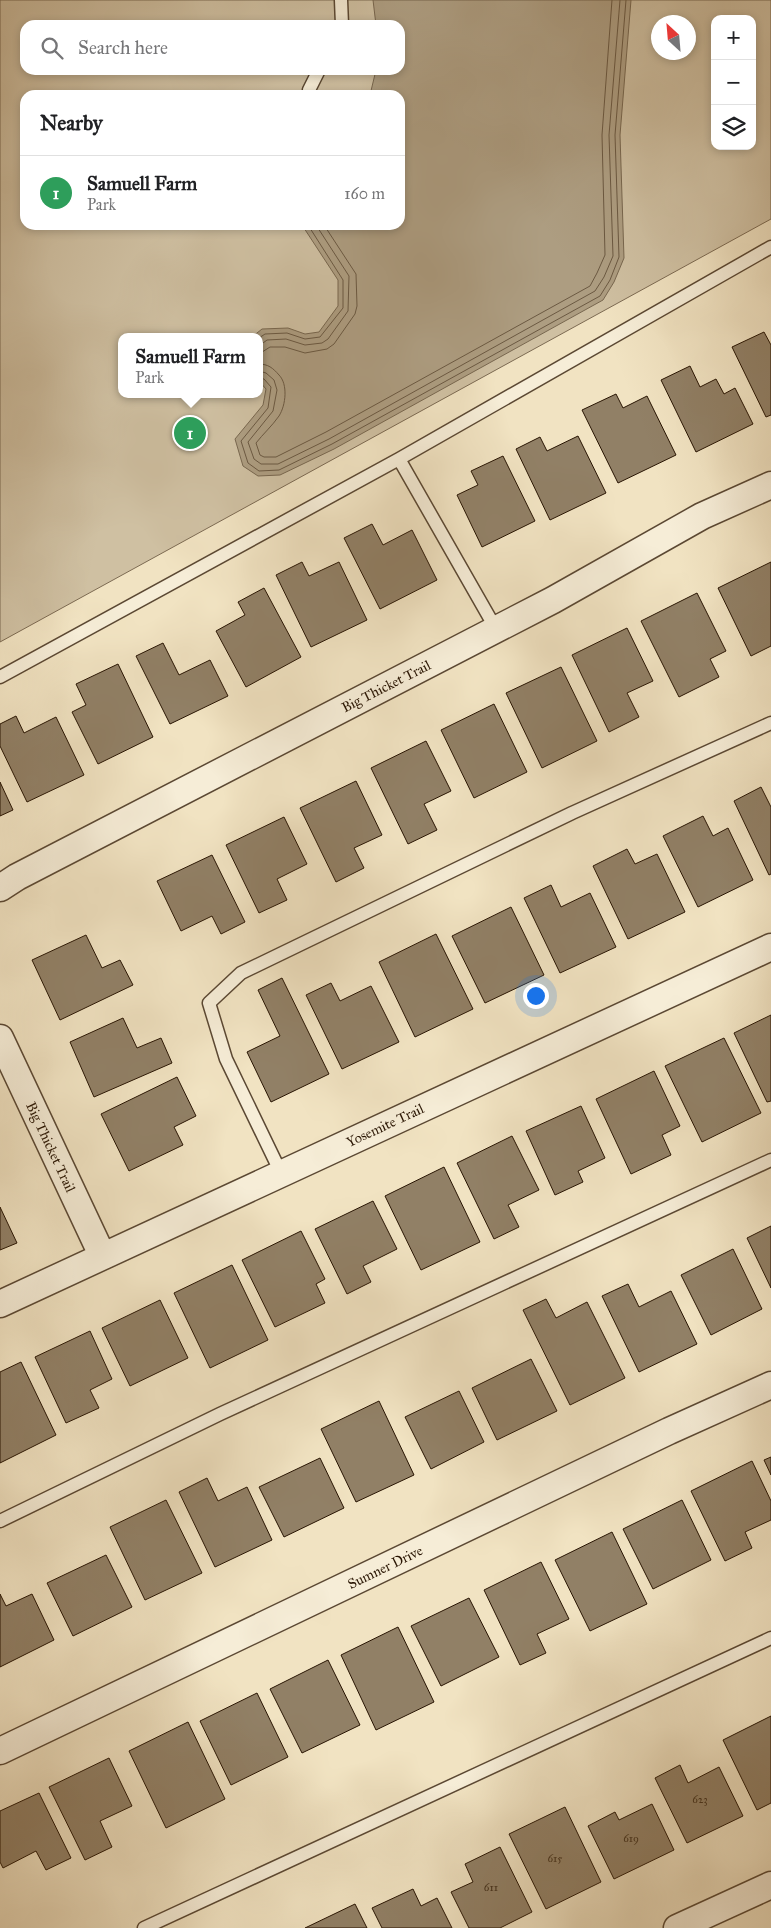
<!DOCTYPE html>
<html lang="en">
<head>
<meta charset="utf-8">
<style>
  body { margin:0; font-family:"IM FELL Great Primer",serif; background:#f6f6f6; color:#202124 }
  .controls { position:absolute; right:15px; top:15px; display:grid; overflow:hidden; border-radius:10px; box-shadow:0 2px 8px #0003 }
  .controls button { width:45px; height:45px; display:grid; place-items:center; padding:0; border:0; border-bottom:1px solid #e0e0e0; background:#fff; color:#202124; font:25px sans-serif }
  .compass { position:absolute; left:651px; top:15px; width:45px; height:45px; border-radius:50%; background:#fff; box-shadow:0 2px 8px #0003; rotate:334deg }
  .you { position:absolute; left:535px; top:995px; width:18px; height:18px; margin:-12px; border:4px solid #fff; border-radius:50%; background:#1a73e8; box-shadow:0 0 0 8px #1a73e833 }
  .badge { display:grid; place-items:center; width:32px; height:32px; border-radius:50%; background:#111827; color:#fff; font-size:16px; font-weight:700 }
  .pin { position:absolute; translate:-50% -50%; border:2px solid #fff; box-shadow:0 1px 5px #0006 }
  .popup { position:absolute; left:118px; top:333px; width:145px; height:65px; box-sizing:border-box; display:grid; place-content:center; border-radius:10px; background:#fff; filter:drop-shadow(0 1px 4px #0005); font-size:16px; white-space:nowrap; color:#757577 }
  .popup b { font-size:19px; color:#202124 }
  .popup::after { content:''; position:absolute; left:50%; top:100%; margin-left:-10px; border:10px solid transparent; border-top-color:#fff }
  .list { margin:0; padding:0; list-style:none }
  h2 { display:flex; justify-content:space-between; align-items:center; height:65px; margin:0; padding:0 20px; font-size:21px }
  h2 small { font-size:16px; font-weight:400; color:#757577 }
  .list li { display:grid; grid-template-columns:32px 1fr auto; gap:15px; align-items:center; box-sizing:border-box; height:75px; padding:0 20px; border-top:1px solid #e0e0e0 }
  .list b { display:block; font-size:19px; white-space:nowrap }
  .list p { margin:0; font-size:16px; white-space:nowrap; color:#757577 }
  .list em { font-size:16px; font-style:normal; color:#757577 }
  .icon { flex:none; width:28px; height:28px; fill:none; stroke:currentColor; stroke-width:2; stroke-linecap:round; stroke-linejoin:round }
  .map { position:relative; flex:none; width:771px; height:1928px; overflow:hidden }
  .search { position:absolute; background:#fff; box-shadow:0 2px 8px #0003; left:20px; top:20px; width:385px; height:55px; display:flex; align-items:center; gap:12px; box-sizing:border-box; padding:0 18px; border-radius:15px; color:#757577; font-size:19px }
  .panel { position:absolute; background:#fff; box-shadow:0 2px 8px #0003; left:20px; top:90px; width:385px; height:140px; border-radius:15px }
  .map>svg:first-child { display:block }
  .green { fill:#cfc0a2; stroke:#7c6a52; fill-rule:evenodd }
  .water { fill:#ad9d81; stroke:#78674f }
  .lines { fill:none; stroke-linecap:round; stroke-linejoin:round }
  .shore { stroke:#6b5942; stroke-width:1 }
  .building { fill:#918066; stroke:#291503 }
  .lane-casing { stroke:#5b4833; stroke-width:15 }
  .street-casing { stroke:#5b4833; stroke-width:29 }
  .lane { stroke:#f6edd7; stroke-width:12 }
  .street { stroke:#f6edd7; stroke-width:26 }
  .labels { text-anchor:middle; stroke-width:4; stroke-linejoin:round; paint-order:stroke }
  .number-label { font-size:11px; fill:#43301c }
  .street-label { font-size:14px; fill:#291503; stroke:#f6edd7 }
</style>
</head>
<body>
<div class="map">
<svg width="771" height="1928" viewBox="0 0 771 1928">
  <rect width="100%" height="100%" fill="#f1e3c2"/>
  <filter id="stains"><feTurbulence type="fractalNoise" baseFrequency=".004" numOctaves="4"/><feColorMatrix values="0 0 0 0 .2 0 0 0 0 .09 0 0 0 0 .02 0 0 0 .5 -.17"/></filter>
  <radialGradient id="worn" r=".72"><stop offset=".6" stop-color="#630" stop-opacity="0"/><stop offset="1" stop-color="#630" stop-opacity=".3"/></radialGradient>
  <!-- green -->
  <path class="green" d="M0,0h771v219l-771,423zM715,19h37v127h-37zM658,22h30v30h-30zM25,25h375v45h-375zM25,95h375v130h-375zM121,337h138v57h-138z"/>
  <!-- water -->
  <path class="water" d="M373,0h258l-11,135 4,123 -10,24 -11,18 -269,149 -54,26 -22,1 -15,-10 -8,-27 28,-34 3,-16 -7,-8v-44h-7l10,-8 26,-1 17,6 14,-2 19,-26v-26l-36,-55h98v-130h-30l6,-25h24v-45h-24z"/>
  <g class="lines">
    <!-- shore -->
    <path class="shore" d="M259,338l6,-4 22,-1 18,6 15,-2 23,-29v-28l-35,-55
      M259,346l8,-6 19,-1 19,6 17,-2 6,-4 20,-28 1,-35 -33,-51
      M259,354l11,-7h15l20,6 22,-4 7,-5 21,-30 2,-8 -1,-32 -32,-49
      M259,364c9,0 14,4 20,11 9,9 7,30 0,41 -7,10 -16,18 -23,27l4,12 4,2h12l50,-25 264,-146 7,-13 8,-18 -3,-120 10,-135
      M259,371l7,2 8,7 3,10 -4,21 -25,31 6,17 7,5h17l51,-25 266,-148 9,-14 9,-21 -4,-121 11,-135
      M259,378l5,1 7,8 -3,21 -27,33 7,22 11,8 20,-1 53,-26 268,-148 10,-16 9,-23 -4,-122 11,-135"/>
  </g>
  <!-- building -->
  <path class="building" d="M764,332l7,13v70l-5,2 -34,-70z
    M690,366l10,21 16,-8 8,15 11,-6 18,36 -57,28 -35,-72z
    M616,394l7,14 24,-12 29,59 -58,28 -36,-73z
    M578,436l28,57 -56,27 -34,-71 24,-12 7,14z
    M503,456l32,65 -53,26 -25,-52 21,-10 -7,-14z
    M372,524l11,21 29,-15 25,50 -57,29 -36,-71z
    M302,562l7,14 30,-14 28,58 -56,27 -35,-72z
    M771,562v84l-20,10 -33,-68z
    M264,588l37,69 -55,30 -30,-56 29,-16 -7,-13z
    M697,593l29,58 -16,8 9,18 -40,20 -38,-76z
    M627,628l26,53 -26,12 12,24 -30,15 -37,-77z
    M163,643l16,32 31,-15 18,36 -58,28 -34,-68z
    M118,664l35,73 -55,27 -26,-52 14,-7 -10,-21z
    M561,667l36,74 -55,27 -36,-75z
    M494,704l33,68 -53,26 -33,-68z
    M16,716l8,17 32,-16 28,58 -57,27 -27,-56v-22z
    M426,741l25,50 -27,13 13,26 -29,14 -37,-76z
    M356,781l26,54 -28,13 10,20 -28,14 -36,-74z
    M0,782l13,28 -13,6z
    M761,787l10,20v67l-2,1 -35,-74z
    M703,816l10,20 15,-8 25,52 -55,27 -35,-71z
    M284,817l23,47 -30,15 10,21 -28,13 -33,-68z
    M627,849l8,15 22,-10 28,58 -57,27 -35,-73z
    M212,855l33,67 -24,12 -9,-18 -31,15 -24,-50z
    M551,885l10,22 29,-14 26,54 -56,26 -36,-75z
    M511,907l33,68 -59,28 -33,-67z
    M436,934l37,75 -58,28 -36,-75z
    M86,935l16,33 18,-8 13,25 -73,35 -28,-60z
    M282,978l47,96 -58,28 -24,-50 33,-16 -22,-46z
    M331,983l9,18 31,-15 28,56 -57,27 -36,-74z
    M771,1015v86l-4,1 -33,-69z
    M123,1018l14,30 24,-10 11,25 -78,34 -24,-55z
    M724,1038l37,75 -59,29 -37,-76z
    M654,1071l26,55 -18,9 9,20 -40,19 -35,-75z
    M177,1077l19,39 -22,11 9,18 -54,26 -28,-57z
    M581,1106l24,52 -27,13 5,11 -28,13 -29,-64z
    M512,1136l27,54 -31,15 11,22 -25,12 -37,-76z
    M444,1167l36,75 -59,28 -36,-74z
    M373,1201l24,48 -34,17 8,16 -24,12 -32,-65z
    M0,1207l17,36 -17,7z
    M771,1226v62l-24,-50z
    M301,1231l24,48 -9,5 9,19 -50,24 -33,-67z
    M733,1249l29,60 -51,26 -30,-60z
    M232,1265l36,75 -58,28 -36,-75z
    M628,1284l11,23 32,-16 26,53 -58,28 -37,-76z
    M546,1299l10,19 31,-16 38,76 -55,27 -47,-95z
    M160,1300l28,58 -58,28 -28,-58z
    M90,1331l22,48 -22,11 9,18 -33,15 -31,-66z
    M531,1359l26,52 -60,29 -25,-52z
    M21,1362l35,73 -56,28v-91z
    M459,1391l25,51 -53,27 -26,-52z
    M379,1401l35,74 -58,27 -35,-73z
    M771,1457v18l-7,-15z
    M320,1458l24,50 -60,29 -25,-50z
    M752,1461l19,40v19l-26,12 7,16 -27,13 -34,-70z
    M207,1478l11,23 29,-14 25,53 -57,27 -36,-75z
    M166,1500l36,73 -57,27 -35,-73z
    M682,1500l29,60 -58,29 -30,-60z
    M612,1532l35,72 -57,27 -35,-71z
    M106,1555l26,52 -59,29 -26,-53z
    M541,1562l28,57 -32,15 9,19 -26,12 -36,-75z
    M0,1594l6,12 26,-12 22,46 -54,27z
    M469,1598l30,59 -58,29 -30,-60z
    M398,1627l36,75 -58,28 -35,-75z
    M328,1660l32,65 -58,28 -32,-64z
    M257,1693l31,64 -57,28 -31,-64z
    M771,1716v87l-14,7 -34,-70z
    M188,1722l37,77 -59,29 -37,-77z
    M109,1758l23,48 -32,15 12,26 -27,13 -36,-73z
    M680,1765l8,18 31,-16 24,49 -56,27 -32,-65z
    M39,1793l32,65 -25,12 -10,-19 -33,17 -3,-6v-51z
    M652,1804l22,46 -60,29 -26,-53 27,-14 4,8z
    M565,1807l36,75 -55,27 -37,-75z
    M500,1847l32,65 -32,16h-31l-18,-36 22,-10 -8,-18z
    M413,1889l8,17 16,-8 15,30h-70l-10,-20z
    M355,1904l12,24h-62z"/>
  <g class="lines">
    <!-- lane casing -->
    <g class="lane-casing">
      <path id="lane" d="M341,0l1,25
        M309,90l10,-20
        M399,459l97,170
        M0,677l399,-218 372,-212
        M281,1173l-55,-114 -17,-56 32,-30 331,-160 199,-90
        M0,1521l220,-107 551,-254
        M144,1928l627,-290"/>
    </g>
    <!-- street casing -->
    <g class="street-casing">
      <path id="street" d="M0,888l17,-11 536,-277 149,-84 69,-31
        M0,1038l102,217
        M0,1304l771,-357
        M0,1751l669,-320 102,-46
        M677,1928l94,-43"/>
    </g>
    <!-- lane -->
    <use href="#lane" class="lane"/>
    <!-- street -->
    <use href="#street" class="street"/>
  </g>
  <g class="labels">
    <!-- number labels -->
    <g class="number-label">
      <text x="700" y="1803">623</text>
      <text x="631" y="1842">619</text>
      <text x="555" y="1862">615</text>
      <text x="491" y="1891">611</text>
    </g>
    <!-- street labels -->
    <g class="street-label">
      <text transform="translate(386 686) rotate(-27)" y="5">Big Thicket Trail</text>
      <text transform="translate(385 1125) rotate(-25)" y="5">Yosemite Trail</text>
      <text transform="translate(51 1147) rotate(65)" y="5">Big Thicket Trail</text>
      <text transform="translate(385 1567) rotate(-26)" y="5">Sumner Drive</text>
    </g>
  </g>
  <rect width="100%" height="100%" filter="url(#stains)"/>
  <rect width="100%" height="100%" fill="url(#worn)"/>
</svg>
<div class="controls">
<button>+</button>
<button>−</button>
<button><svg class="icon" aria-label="layers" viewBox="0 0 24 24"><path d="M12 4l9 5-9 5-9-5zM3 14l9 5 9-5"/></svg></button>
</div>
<svg class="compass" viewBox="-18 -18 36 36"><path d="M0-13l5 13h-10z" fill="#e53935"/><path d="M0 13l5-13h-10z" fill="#757577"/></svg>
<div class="you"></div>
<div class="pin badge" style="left:190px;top:433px;background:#2e9e5b">1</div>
<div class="popup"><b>Samuell Farm</b>Park</div>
<div class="search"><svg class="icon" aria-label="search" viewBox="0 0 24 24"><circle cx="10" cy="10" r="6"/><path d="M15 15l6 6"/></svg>Search here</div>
<section class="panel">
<h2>Nearby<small></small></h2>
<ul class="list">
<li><span class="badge" style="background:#2e9e5b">1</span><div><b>Samuell Farm</b><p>Park</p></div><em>160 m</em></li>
</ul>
</section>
</div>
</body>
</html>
